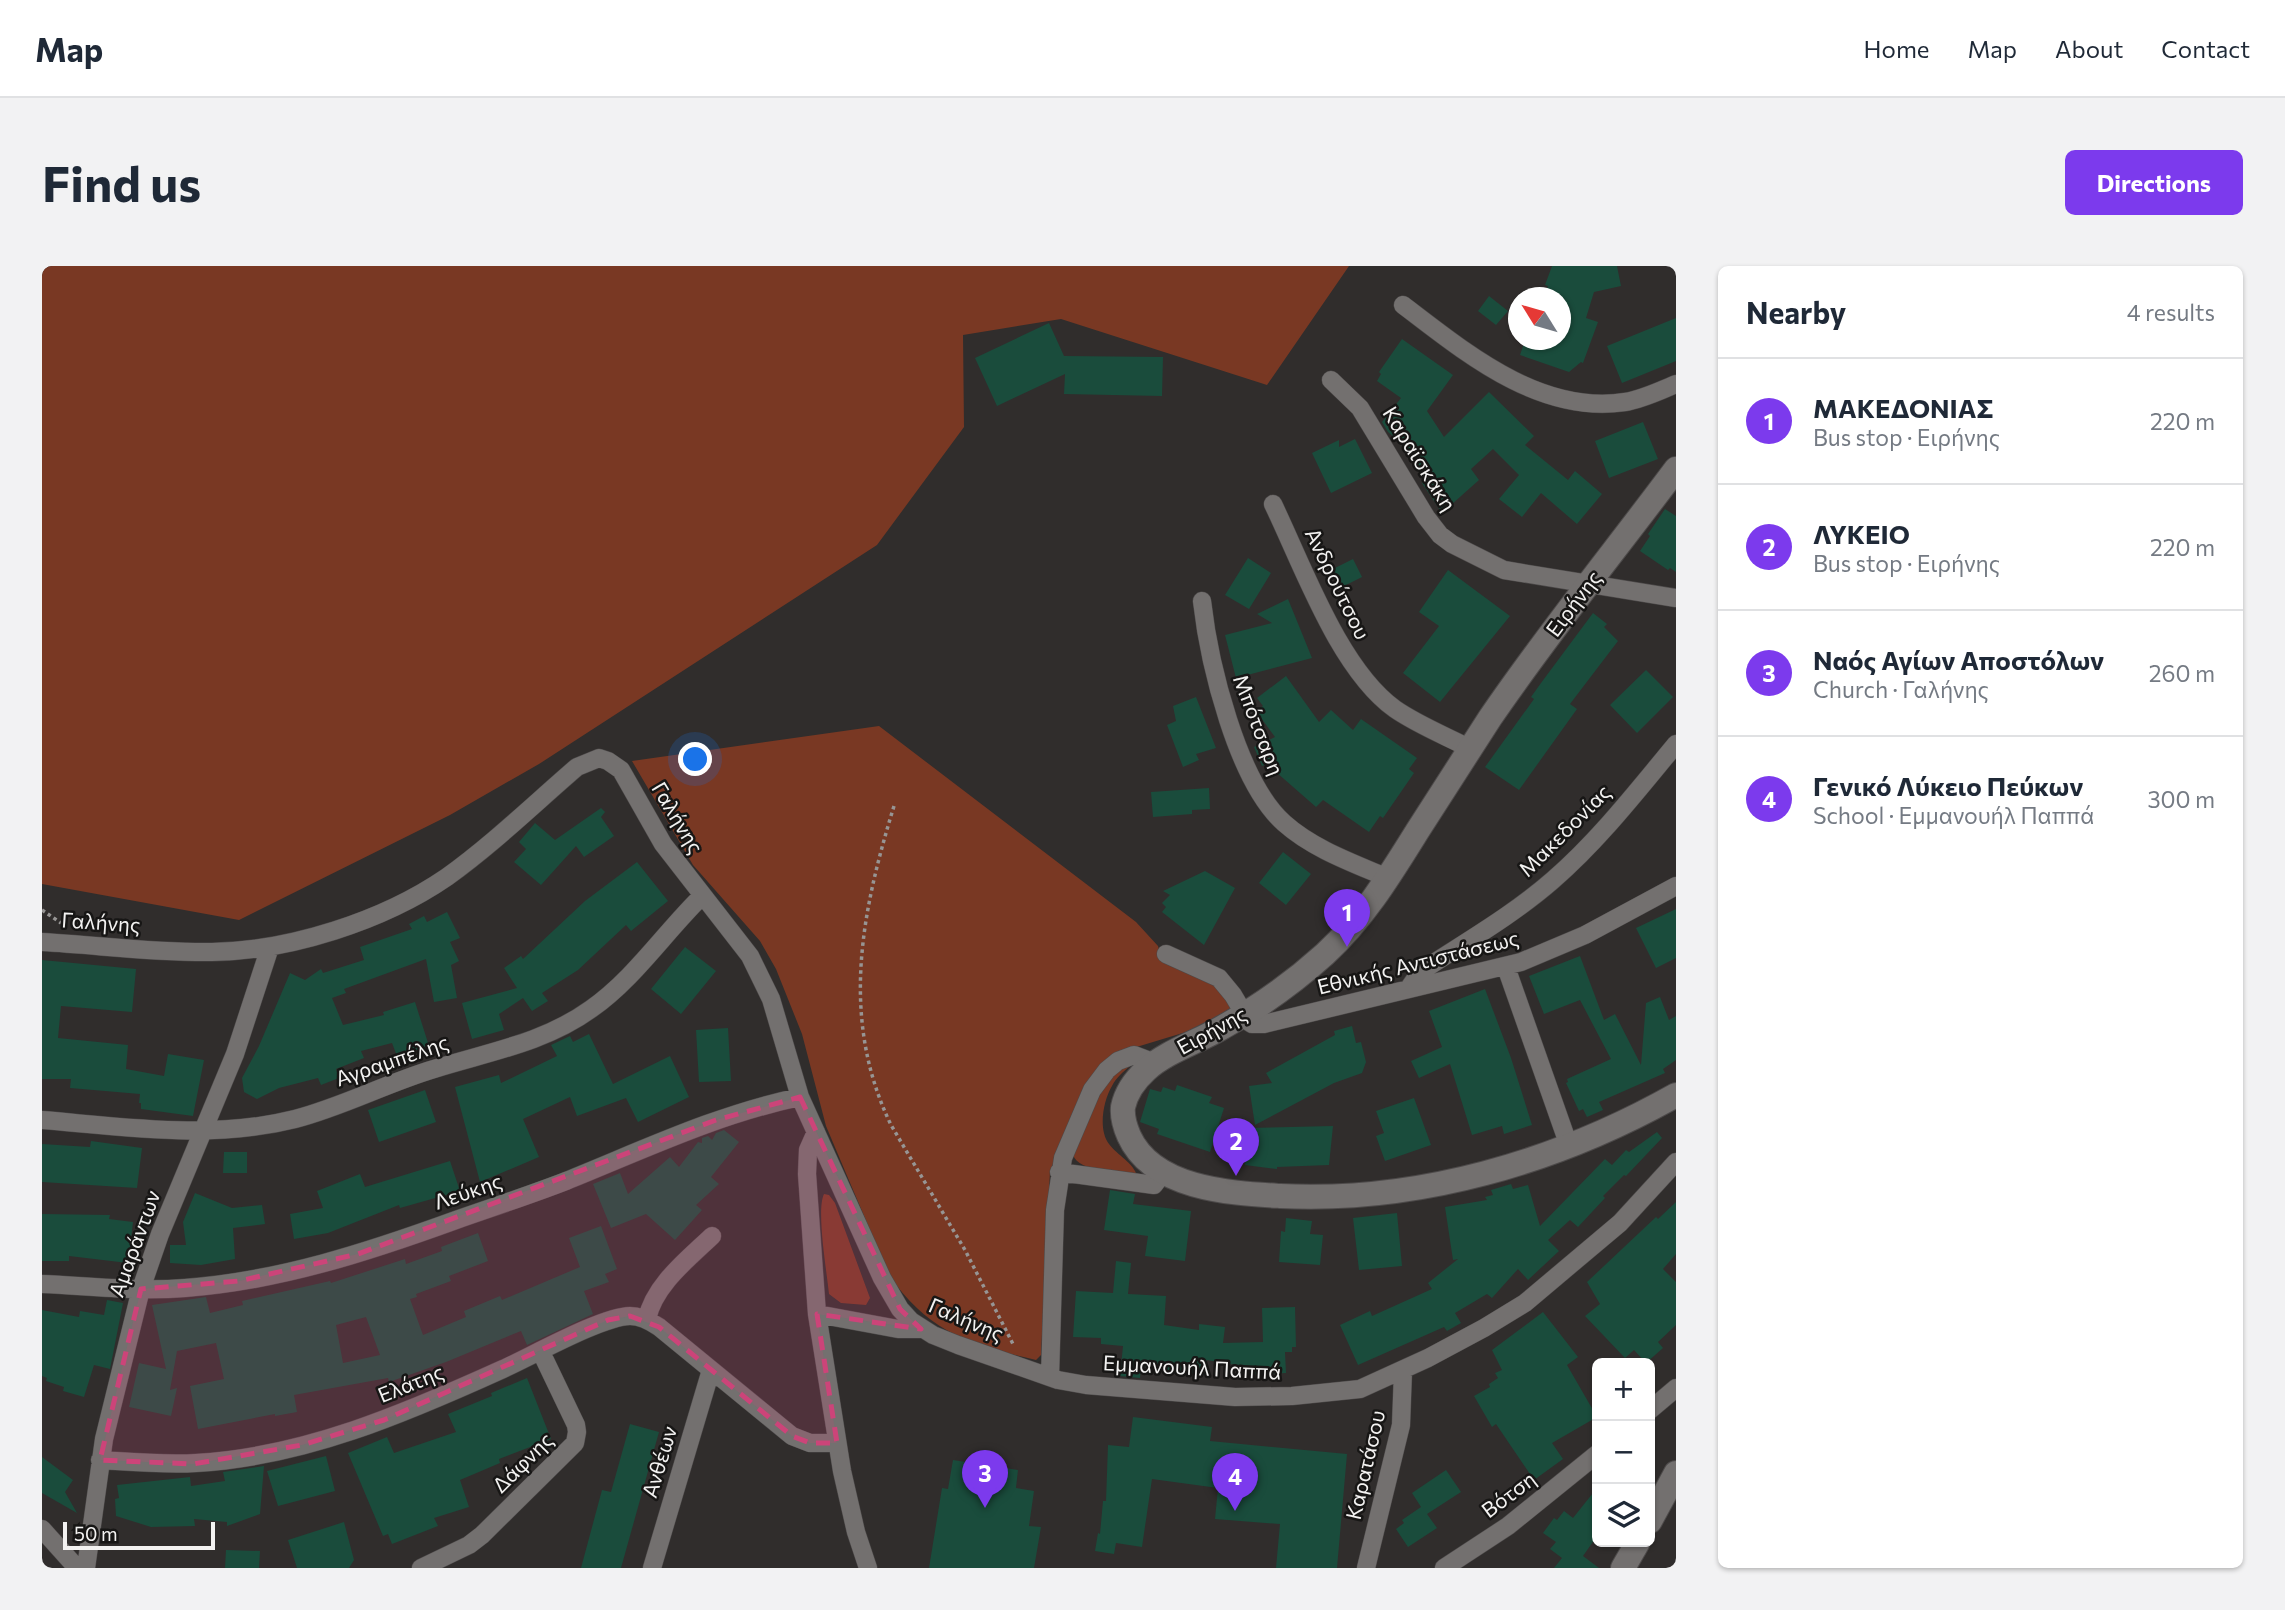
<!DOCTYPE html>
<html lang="en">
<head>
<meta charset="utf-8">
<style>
  body { margin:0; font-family:Commissioner,sans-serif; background:#f2f2f3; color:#1f2937 }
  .controls { position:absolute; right:21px; bottom:21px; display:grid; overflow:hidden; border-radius:10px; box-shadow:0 2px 5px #0004 }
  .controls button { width:63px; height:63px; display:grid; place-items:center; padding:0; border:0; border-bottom:2px solid #e0e1e3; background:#fff; color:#1f2937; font:35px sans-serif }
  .compass { position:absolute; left:1466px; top:21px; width:63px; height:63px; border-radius:50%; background:#fff; box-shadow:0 2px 5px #0004; rotate:307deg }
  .scale { position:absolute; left:21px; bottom:18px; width:152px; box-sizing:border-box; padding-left:7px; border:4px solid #f3f2f1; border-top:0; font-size:19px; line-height:24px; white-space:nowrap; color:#f3f2f1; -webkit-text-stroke:5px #171615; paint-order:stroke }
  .you { position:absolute; left:654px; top:494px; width:24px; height:24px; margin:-18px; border:5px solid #fff; border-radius:50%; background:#1a73e8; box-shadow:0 0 0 10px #1a73e833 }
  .badge { display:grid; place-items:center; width:46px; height:46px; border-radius:50%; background:#7c3aed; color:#fff; font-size:23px; font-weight:700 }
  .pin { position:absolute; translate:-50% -58px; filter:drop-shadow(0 2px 4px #0008) }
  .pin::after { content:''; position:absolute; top:37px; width:24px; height:21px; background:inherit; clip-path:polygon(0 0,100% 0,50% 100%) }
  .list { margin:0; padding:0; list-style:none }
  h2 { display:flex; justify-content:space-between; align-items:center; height:91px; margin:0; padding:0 28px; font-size:30px }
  h2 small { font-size:23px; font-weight:400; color:#747a83 }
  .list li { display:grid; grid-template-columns:46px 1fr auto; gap:21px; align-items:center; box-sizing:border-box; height:126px; padding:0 28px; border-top:2px solid #e0e1e3 }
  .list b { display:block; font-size:26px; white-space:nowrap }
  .list p { margin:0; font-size:23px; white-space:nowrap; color:#747a83 }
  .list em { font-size:23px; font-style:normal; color:#747a83 }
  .icon { flex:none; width:38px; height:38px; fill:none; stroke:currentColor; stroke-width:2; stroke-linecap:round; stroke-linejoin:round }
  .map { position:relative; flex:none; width:1634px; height:1302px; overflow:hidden; border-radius:10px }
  header { display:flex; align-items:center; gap:42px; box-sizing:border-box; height:98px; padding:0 35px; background:#fff; border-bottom:2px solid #e0e1e3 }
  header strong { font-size:33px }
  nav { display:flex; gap:38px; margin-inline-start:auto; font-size:24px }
  .intro { display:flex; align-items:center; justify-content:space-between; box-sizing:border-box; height:168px; padding:0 42px }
  h1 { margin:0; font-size:49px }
  .button { padding:18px 32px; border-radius:10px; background:#7c3aed; color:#fff; font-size:24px; font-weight:700 }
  main { display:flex; gap:42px; padding:0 42px }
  aside { flex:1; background:#fff; border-radius:10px; box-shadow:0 2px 5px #0004 }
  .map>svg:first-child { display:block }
  .green { fill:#793823 }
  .building { fill:#1a4c3c; fill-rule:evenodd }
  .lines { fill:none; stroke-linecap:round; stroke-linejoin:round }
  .street-casing { stroke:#4d4a4a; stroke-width:19 }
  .secondary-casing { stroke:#4d4a4a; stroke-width:26 }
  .path { stroke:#979594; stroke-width:3.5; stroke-dasharray:3.5 3.5; stroke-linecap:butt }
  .street { stroke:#73706f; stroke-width:18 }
  .secondary { stroke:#73706f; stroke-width:24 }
  .marked { fill:#cc4479; fill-opacity:0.2; stroke:#cc4479; stroke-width:5; stroke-dasharray:14 9; stroke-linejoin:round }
  .labels { text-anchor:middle; stroke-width:5; stroke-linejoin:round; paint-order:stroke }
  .street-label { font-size:21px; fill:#f3f2f1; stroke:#171615 }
</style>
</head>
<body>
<header>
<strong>Map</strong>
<nav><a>Home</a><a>Map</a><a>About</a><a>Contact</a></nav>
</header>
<div class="intro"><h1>Find us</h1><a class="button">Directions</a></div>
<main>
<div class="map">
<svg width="1634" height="1302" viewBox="0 0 1634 1302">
  <rect width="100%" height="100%" fill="#302d2c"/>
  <!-- green -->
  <path class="green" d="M0,0h1307l-82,119 -206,-66 -98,16 1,92 -87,118 -338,219 -89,51 -211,105 -197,-36z
    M837,460l257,196 22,24 3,10 64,34 6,19 -45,23 -66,20 -33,33 -37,86 -9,184 -5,5c-65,-15 -107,-27 -147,-85l-63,-149 -24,-92 -26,-65 -16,-28 -67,-76 -61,-104z
    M1082,799l6,1c-7,6 -14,12 -18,20 -9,15 -14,44 -3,58 8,11 25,19 28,32 -17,-3 -58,-4 -64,-21 13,-33 23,-66 51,-90z
    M782,928l5,1 6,8 35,95 -4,7 -25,-2 -12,-9c-2,-21 -13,-84 -5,-100z"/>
  <!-- building -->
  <path class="building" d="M1510,0h65l4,20 -27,6 -8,26 12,4 -15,41 -2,-1 -12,10 -49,-17 5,-15h35v-45l-15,-3 3,-6 -3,-1z
    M1447,30l19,15 -12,14 -18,-14z
    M1634,52v43l-54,22 -15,-37z
    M1007,57l15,33 99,1 -1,39 -98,-2 1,-20 -68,32 -22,-48z
    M1360,73l51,36 -26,36 17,26 45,-45 45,44 -9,9 43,35 7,-9 27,23 -25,30 -36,-31 -19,24 -23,-18 20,-24 -26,-26 -22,20 8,11 -37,33 -20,-30 3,-3 -14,-20 6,-4 -29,-24 -6,-10 19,-24 -24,-17 4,-7 -2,-2z
    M1601,156l15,37 -49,19 -14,-37z
    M1313,173l17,34 -41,20 -19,-40 27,-13v7z
    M1623,243l11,7v56l-6,-4 -2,2 -28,-19 10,-15 -2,-2z
    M1206,292l23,15 -22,36 -24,-14z
    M1311,293l9,18 -22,11 -9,-18z
    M1406,304l62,46 -70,86 -37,-29 36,-47 -20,-14z
    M1246,333l24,59 -76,20 -11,-43 47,-12 -15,-9z
    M1551,347l14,11 -3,3 14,14 -48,63 7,5 -58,81 -34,-23 49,-68 -3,-2 10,-14z
    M1604,404l27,27 -36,36 -27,-28z
    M1244,410l33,46 12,-12 22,20 8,-11 56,39 -8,11 5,4 -31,45 -3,-2 -11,16 -46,-32 -7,7 -49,-43 -5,2 -8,-19 21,-10 -19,-26 7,-5 -6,-8z
    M1154,431l20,51 -20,6 3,6 -16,7 -16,-42 9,-4 -3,-15z
    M1167,522l1,21 -18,1v4l-39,3 -2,-25z
    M559,542l4,4 -4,5 13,19 -30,21 -8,-11 -35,39 -27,-23 12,-13 -7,-7 16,-19 20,17z
    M1241,586l28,22 -25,31 -27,-22z
    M595,596l31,39 -37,30 -5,-6 -48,45 -36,23 6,8 -16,10 -9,-13 -24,16 5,16 -32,9 -10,-36 55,-15 -13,-20 17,-12 2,3 62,-58z
    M1163,605l30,17 -31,57 -42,-33 4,-5 -4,-4 8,-8 -7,-4z
    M1634,643v49l-20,10 -20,-40z
    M405,646l13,26 -10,4 9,19 -8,4 6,33 -23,4 -8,-43 -82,30 2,4 -14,5 11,27 41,-10 -1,-3 32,-10 14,44 -32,10 -5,-13 -31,8 3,7 -28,11 3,9 -18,7 -3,-7 -39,10 -22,11 -13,-7 -2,-14 17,-32 31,-73 15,7 16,-11 2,4 41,-13 -4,-13 52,-18 -3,-5 15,-8 3,6z
    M643,681l31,24 -35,43 -30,-25z
    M1538,690l24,64 11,-6 26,51 5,-62 14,-6 9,23 7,-4v44l-13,9 2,4 -66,29 4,8 -16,7 -4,-8 -4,2 -13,-28 2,-1 -1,-3 44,-20 -31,-59 -36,14 -15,-38z
    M0,694l94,9 -4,43 -71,-6 -3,32 70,7 -2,24 38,7 4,-22 36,6 -11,56 -52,-7v-6h-2l1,-9 -70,-6 1,-9h-29z
    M1443,723l26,69 21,67 -28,9 -2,-8 -30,9 -22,-71 -31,14 -8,-17 31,-14 -13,-36z
    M1310,760l4,17 5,-1 5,20 -4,11 -28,10 -79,42 -6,-39 23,-3 -6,-10 69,-38 -1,-4z
    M686,762l3,53 -32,1 -3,-52z
    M547,768l24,50 57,-28 19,41 -51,25 -12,-24 -49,18 -7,-19 -47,22 16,38 -59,25 -25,-95 44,-12 2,8 56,-27 -6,-11 19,-9 3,6z
    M1135,819l35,12 -3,6 15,5 -14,44 -53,-18 2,-5 -19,-7 10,-33 11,3 2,-5 12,4z
    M383,824l11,32 -57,20 -11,-32z
    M1372,832l17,47 -46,16 -9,-25 8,-3 -8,-22z
    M1291,860l-4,39 -52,2v2l-32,-4 1,-37z
    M682,864l15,12 -28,35 8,7 -23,21 6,5 -27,30 -29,-26 -35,14 -18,-44 27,-11 8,21 42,-37 9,10 19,-25 4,1v-5l6,-2 4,4 4,-7z
    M1615,866l5,6 -36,38 -2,-1 -21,21 2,2 -27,29 -8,-7 -22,20 11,11 -31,29 -10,-11 -26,29 -5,-4 -32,19 6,10 -14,8 -3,-4 -86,38 -18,-40 30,-14 2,5 60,-27 -4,-6 30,-24 -5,1 -8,-53 42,-7 -2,-3 8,-2 -2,-5 20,-6 2,5 15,-4 12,41 65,-67 7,6 14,-15 3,2z
    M49,875l51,7 -5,40 -95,-6v-38l48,3z
    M182,886h23v21h-24z
    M408,895l10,30 -60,17 -1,-3 -71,28 -34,6 -4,-25 33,-6 -6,-17 43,-17 5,13z
    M1068,924l25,4 -2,10 58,7 -6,50 -40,-5 3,-20 -44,-6z
    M153,927l37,15 30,-3 3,19 -32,4 2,31 -34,6 -31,-2v-18h16l-3,-23z
    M1634,936v52l-13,15 13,13v43l-18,17 5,6 -17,15 -12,-13 -9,8 -40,-42 15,-12 -13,-22 69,-65 2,2z
    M1355,947l5,53 -43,4 -6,-52z
    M0,948l68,1 -1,4 24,3 -5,41 -59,-7v5h-27z
    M1244,952l26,3 -2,13 13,1 -3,30 -41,-3 2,-31 4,1z
    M559,960l16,43 -12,5 4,8 -25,9 9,23 -66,31 -6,-14 -75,31 -57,20 -1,-4 -94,17 3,17 -22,4v-2l-77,15 -8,-43 34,-7 -8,-36 -39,8 -7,39 7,-2 -6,28 -42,-9 10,-44 27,6 -14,-64 54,-8 4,16 33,-8 -1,-4 88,-20 1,2 74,-24 1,5 36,-13 -1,-4 37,-14 10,28 -39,15 2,5 -35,13 1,3 -7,2 13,36 43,-18 -2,-6 36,-15 2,4 78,-33 -11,-29zM324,1051l14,38 -37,8 -7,-38z
    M1074,995l15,2 -3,31 38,2 -2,29 35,5v-6l26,3 -2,16 40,-1 -1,-34 33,-1 1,40h-4v5h-7l1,21 -43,2 -1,-9 -35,-6 -2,15 -64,-9 -1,12 -20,-2 3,-30 -22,-2v-6l-28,-1 3,-46 37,2z
    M65,1034l16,3 -13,66 -16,-4 -10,32 -21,-6 1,-4 -18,-6 1,-3 -5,-2v-66l37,7 1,-6 24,4z
    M1501,1046l35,45 -11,8 30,52 -45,26 11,16 -29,21 -38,-56 -4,3 -18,-31 16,-9 -1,-3 9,-6 -3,-5 7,-3 -10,-20z
    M485,1112l24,61 -52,20 1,4 -40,17 9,27 -35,11 4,8 -46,18 -4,-10 -5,2 -35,-83 39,-16 7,16 62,-21 -8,-18 44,-18 -1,-3z
    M1091,1151l79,10 -2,14 137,13 -10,114h-61l4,-44 -65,-5 3,-31 -66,-9 -10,68 -26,-4 -2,11 -19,-3 3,-18 2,1 3,-33h3l2,-56 21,2z
    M588,1158l29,8 -38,136h-40l21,-78 9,2z
    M284,1190l9,35 -57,15 -11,-35z
    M0,1191l31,23 -8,12 12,21 -35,-20z
    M911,1194l65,10 -2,18 18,3 -5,35 12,1 -7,41h-105l13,-80 6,1z
    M222,1200l-4,48 -33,12v-4l-33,-3 1,7 -44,1 -35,-11 -1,-17 4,-1 -2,-13 73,-8 1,9 34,-5 -2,-9z
    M1404,1204l15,22 -34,22 10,14 -29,19 -12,-18 8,-6 -2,-3 19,-13 -9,-14z
    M1555,1222v48l-14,20 16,12h-45l8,-10 -12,-9 6,-7 -13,-9 11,-15 3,2 7,-9 9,7z
    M302,1256l10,38 -5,8h-52l-9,-28z
    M184,1284l34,1 -1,17h-34z"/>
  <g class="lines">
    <!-- street casing -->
    <g class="street-casing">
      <path id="street" d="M1361,39c63,48 137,110 222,97 18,-3 34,-11 51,-18
        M1289,114l29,28 66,109 14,18 12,9 52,26 172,28
        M1231,238c30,62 66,165 122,205 23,16 51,27 76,40
        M1160,335c7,62 35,180 82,222 29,26 69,40 104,55
        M0,676c56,3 113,11 170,10 77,-1 171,-31 235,-75 46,-33 87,-73 130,-110l22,-9 9,3 13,9 42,74 87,112 21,43 29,98 82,181 18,31 11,12 22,14 25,10 100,35 28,5 149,12 57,-1 68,-7 68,-31 56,-30 41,-25 95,-80 56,-61
        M1124,688l53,24 14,17 16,27 3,2h12l257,-62 64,-27 91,-49
        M1464,701l63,179
        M1367,722l11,-16c44,-29 93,-57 133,-92 46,-40 84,-89 123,-136
        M0,854c84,7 170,20 253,-1 47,-12 92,-36 139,-50 54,-17 110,-26 157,-60 43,-30 74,-77 111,-113
        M774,866l-8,18 -1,24 10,140 25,157 14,61 12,36
        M1017,906l95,13 10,-13
        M0,1018c47,2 95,8 143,4 94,-7 183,-36 271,-68 37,-13 74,-25 110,-39 77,-31 152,-67 234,-84
        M775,1048l81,15h23
        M605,1053c7,-34 41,-60 65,-83
        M1008,1111l5,-167 8,-52 29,-68 15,-20 11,-9 16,-6 21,8
        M1608,1144l26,-22
        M58,1194c32,2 64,5 96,3 108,-6 210,-50 307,-94 29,-13 100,-53 127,-53 11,0 20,5 29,11l133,109 18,7h27
        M0,1263l35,39
        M44,1302l18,-129 37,-150 19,-55 75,-180 35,-107
        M379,1302l48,-23 13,-10 93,-92 2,-11 -1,-7 -35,-73
        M610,1302l59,-198
        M1324,1302l35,-143 2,-54
        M1402,1302l64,-42 89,-72"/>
    </g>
    <!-- secondary casing -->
    <g class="secondary-casing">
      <path id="secondary" d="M1634,203c-62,83 -128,164 -186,249 -24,37 -48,75 -72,112 -28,45 -54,88 -93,124 -31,28 -66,53 -102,73 -25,15 -56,24 -77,43 -11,10 -20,23 -23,37 -1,10 2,20 6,29 24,53 101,57 151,60 137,7 277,-34 396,-101
        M1608,1255l26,-48
        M1581,1302l15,-26"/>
    </g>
    <!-- path -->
    <path class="path" d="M852,540c-33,108 -54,213 -3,319l74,125 48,94
      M0,644l19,13"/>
    <!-- street -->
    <use href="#street" class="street"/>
    <!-- secondary -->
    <use href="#secondary" class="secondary"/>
  </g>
  <!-- marked area -->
  <path class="marked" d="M758,831l100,212 21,20 -104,-15 20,129h-27l-18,-7 -133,-109 -29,-11 -22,4 -224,100 -82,25 -109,19 -93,-4 41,-171 98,-8 119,-27 358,-134z"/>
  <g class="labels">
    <!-- street labels -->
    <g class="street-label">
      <text transform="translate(1377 193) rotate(58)" y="7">Καραϊσκάκη</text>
      <text transform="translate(1295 318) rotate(64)" y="7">Ανδρούτσου</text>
      <text transform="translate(1532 338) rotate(-53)" y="7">Ειρήνης</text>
      <text transform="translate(1216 459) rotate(69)" y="7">Μπότσαρη</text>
      <text transform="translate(635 552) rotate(59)" y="7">Γαλήνης</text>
      <text transform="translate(1523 565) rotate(-45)" y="7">Μακεδονίας</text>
      <text transform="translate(59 657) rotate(4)" y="7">Γαλήνης</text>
      <text transform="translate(1376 697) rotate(-14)" y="7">Εθνικής Αντιστάσεως</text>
      <text transform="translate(1170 765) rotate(-29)" y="7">Ειρήνης</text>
      <text transform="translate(350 795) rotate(-19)" y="7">Αγραμπέλης</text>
      <text transform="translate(426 926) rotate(-19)" y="7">Λεύκης</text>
      <text transform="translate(93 978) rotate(-70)" y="7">Αμαράντων</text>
      <text transform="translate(924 1054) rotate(23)" y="7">Γαλήνης</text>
      <text transform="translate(1150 1102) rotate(3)" y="7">Εμμανουήλ Παππά</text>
      <text transform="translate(369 1118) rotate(-22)" y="7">Ελάτης</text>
      <text transform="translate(618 1196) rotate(-73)" y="7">Ανθέων</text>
      <text transform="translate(481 1197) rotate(-45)" y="7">Δάφνης</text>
      <text transform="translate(1324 1199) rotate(-77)" y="7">Καρατάσου</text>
      <text transform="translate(1467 1229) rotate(-37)" y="7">Βότση</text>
    </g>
  </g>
</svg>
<div class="controls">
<button>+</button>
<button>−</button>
<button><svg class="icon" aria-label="layers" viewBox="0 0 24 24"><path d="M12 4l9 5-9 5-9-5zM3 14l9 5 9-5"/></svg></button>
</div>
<svg class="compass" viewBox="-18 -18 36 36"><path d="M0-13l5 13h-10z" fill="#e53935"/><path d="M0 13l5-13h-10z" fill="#747a83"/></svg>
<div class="scale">50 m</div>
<div class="you"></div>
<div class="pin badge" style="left:1305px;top:681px">1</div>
<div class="pin badge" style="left:1194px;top:910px">2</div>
<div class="pin badge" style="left:943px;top:1242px">3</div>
<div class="pin badge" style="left:1193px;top:1245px">4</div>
</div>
<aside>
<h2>Nearby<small>4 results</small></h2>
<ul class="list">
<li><span class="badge">1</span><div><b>ΜΑΚΕΔΟΝΙΑΣ</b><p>Bus stop · Ειρήνης</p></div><em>220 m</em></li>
<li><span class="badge">2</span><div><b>ΛΥΚΕΙΟ</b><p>Bus stop · Ειρήνης</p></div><em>220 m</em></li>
<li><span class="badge">3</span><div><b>Ναός Αγίων Αποστόλων</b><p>Church · Γαλήνης</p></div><em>260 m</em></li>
<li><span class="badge">4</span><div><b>Γενικό Λύκειο Πεύκων</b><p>School · Εμμανουήλ Παππά</p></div><em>300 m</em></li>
</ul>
</aside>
</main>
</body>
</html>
